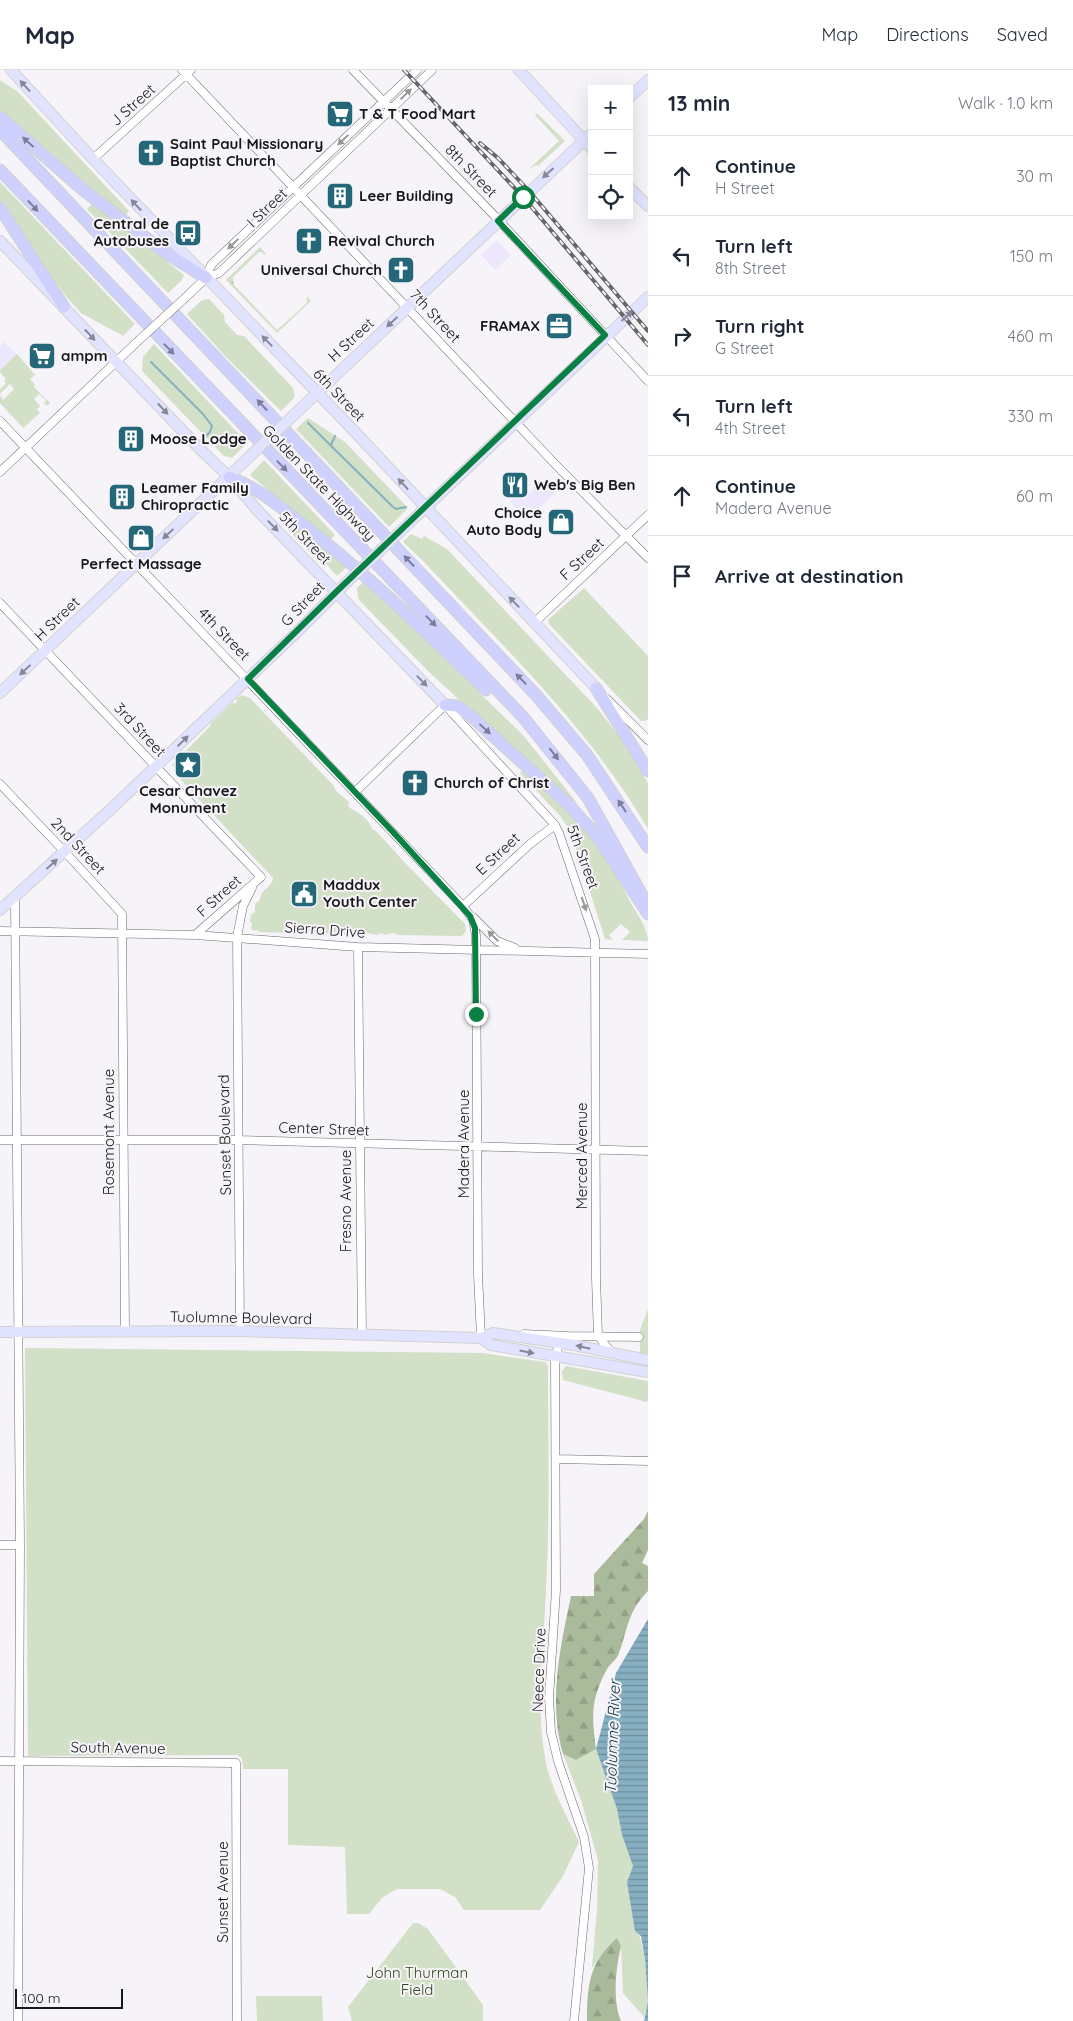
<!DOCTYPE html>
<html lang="en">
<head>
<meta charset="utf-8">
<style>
  body { margin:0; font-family:Quicksand,sans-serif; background:#f6f6f7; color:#1f2937 }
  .controls { position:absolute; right:15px; top:15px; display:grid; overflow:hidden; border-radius:0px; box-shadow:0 5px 20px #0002 }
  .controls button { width:45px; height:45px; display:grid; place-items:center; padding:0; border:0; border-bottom:1px solid #e0e1e3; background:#fff; color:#1f2937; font:25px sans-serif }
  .scale { position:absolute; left:15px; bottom:12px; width:108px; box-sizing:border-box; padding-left:5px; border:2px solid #181719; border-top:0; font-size:14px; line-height:18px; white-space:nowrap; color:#181719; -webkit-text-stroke:4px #f6f4f9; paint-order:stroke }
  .stop { position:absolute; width:15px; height:15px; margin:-11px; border:4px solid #0b8043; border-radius:50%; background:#fff }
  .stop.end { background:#0b8043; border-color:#fff; box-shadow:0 1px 5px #0008 }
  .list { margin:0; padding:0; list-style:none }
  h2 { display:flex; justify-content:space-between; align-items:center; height:65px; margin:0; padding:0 20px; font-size:21px }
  h2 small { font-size:16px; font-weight:400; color:#747a83 }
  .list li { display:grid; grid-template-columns:32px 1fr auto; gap:15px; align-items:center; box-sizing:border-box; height:80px; padding:0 20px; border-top:1px solid #e0e1e3 }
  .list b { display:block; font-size:19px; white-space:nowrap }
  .list p { margin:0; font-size:16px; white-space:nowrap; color:#747a83 }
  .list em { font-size:16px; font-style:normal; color:#747a83 }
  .icon { flex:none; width:28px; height:28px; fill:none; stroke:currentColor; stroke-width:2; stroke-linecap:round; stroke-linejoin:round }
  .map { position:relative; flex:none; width:648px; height:1951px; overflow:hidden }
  header { display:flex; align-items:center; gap:30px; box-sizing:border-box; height:70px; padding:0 25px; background:#fff; border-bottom:1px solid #e0e1e3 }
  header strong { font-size:24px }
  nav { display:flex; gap:28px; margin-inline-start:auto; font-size:18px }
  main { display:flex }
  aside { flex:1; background:#fff }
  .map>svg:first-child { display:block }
  .industrial { fill:#ede7fd }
  .green { fill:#d1e0c6 }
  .forest { fill:url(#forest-firs) }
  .garden { fill:url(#garden-dots) }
  .water { fill:url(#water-rules) }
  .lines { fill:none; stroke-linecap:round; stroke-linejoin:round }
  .stream { stroke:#86b0c1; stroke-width:2 }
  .minor-casing { stroke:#6a686d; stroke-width:9 }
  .major-casing { stroke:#d1d1d1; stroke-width:12 }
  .highway-casing { stroke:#d1d1d1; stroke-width:13 }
  .minor { stroke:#fff; stroke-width:8 }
  .major { stroke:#e2e3fe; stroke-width:10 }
  .highway { stroke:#ced1fe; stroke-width:11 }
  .rail-casing { stroke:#666568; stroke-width:4 }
  .rail { stroke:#f6f4f9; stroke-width:2; stroke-dasharray:5.5; stroke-linecap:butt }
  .minor-bridge-casing { stroke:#6a686d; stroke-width:9; stroke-linecap:butt }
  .major-bridge-casing { stroke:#d1d1d1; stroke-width:12; stroke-linecap:butt }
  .minor-bridge { stroke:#fff; stroke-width:8 }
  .major-bridge { stroke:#e2e3fe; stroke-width:10 }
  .oneway { fill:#878797 }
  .oneway2 { fill:#979798 }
  .oneway3 { fill:#7c7d97 }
  .route { stroke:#0b8043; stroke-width:6 }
  .labels { text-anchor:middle; stroke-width:4; stroke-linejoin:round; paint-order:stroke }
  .street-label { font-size:15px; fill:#181719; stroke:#f6f4f9 }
  .poi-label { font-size:15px; font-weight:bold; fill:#181719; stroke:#f6f4f9; text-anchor:start }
  .park-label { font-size:15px; fill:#2e4614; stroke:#f6f4f9 }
  .water-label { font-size:16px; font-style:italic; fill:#0e3542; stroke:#f6f4f9 }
</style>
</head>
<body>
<header>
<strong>Map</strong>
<nav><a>Map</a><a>Directions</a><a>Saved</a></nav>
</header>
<main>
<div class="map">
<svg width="648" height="1951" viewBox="0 0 648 1951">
  <defs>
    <pattern id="forest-firs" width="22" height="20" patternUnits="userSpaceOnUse" patternTransform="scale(1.25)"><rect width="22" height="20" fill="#a9bb9a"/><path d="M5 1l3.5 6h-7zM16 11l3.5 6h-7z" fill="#91a084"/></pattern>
    <pattern id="garden-dots" width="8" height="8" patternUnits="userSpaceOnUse" patternTransform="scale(1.25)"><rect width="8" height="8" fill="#d1e0c6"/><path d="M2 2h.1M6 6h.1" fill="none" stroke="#b3bfaa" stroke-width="1.8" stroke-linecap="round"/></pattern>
    <pattern id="water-rules" width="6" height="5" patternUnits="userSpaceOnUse" patternTransform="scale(1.25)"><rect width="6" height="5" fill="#86b0c1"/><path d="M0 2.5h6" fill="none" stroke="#6d8e9c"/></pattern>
  </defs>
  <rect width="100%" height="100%" fill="#f6f4f9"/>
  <!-- industrial -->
  <path class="industrial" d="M497,170l14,15 -16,15 -14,-15z
    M4,272l13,12 -17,16v-24z
    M553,412l7,6 -33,32 -17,-18 15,-14 4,5 4,-2v-7l11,1z"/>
  <!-- green -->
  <path class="green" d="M0,10l18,12 111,119 -4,5 -73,-57 -52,-49z
    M537,43l28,28 -27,25 -2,-1 -7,4 30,-28 -24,-26z
    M0,112l135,142 -12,12 -42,-23 -17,-19 -64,-93z
    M93,133l91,72 -2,5 -14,13 -81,-84z
    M209,229l15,16 1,7 12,13 7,1 49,52 2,9 -14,14 -56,-55 -38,-42 15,-14z
    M154,274l93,99 -15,15 -8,-2 -82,-85 1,-14z
    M17,284l18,21 -5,4 5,6 -1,2 16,16 -3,3 -3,-3 2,-3 -7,-6 -5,5 6,7 -3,3 3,4 -17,15 -23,-25v-8l3,5 11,-11 -4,-5 -10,10v-5l6,-6 -2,-2 2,-2 -6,-7v-2z
    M308,348l37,24 63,66 -19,19 -93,-98z
    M264,390l71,75 -6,6 -79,-66z
    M287,450l47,34 14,12 -11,10 -17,-19 -7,-1 -30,-32z
    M411,464l11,5 2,-3 23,13 150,159 22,28 29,47v46c-59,-101 -145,-183 -225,-268l-20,-19z
    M364,511l159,154 54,68 -3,2 -145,-133 -69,-71 -2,-4 -1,-9z
    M584,518l64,68v63l-3,2h-4l-92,-97 -1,-4z
    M241,625l9,3 84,88 2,5 13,11 -1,3 2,3c8,4 20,12 22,21l4,2 32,35 57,58 1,7 -4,5 -64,-1 -5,-2 -8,2 -4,-2 -4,2 -10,-2 -2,1c-16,0 -33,0 -49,-1 -7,0 -13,-3 -21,-3v3l-35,-1 -3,-2 -3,1 -3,-2 1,-5 -2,-3 1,-6 4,-3v-8l5,-4c0,-10 12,-13 13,-22l-94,-100v-5l-7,-8 37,-38 3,-5 21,-20 2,2 2,-3 -1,-2z
    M522,701c25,22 51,43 72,70 14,19 26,41 37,62 6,11 17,25 17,38l-26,-1 8,-8 -9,-8 -12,11 4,5 -8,-1 -34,-107 -11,-16 -40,-43z
    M648,1239v45l-8,-1v-23z
    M25,1278l458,5 62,9 3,4c0,74 2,150 -2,224 -2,56 -11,112 -1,167 4,28 22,59 34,85l-16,34 -23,34h-76l-9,-13 -15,-8h-43l-14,8 -14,17h-22l-2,-67 -57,-2v-76h-45l-1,-11 -5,-3 -209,1z
    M566,1296l82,15v18l-1,3 -84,-22 -1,-9z
    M596,1679l21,60 5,26 11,31 -6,16 18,77 3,42 -4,16 -21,-24 -2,-47 -4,-8 -10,9 -15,21 5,-59 1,-49 -17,-60 -18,-46 13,6z
    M413,1853h5l10,6 55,76v16h-131l-4,-14z
    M256,1926h66l1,25h-66z"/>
  <!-- forest -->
  <path class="forest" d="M648,1441v39l-6,13 6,3v25c-20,20 -20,37 -29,62 -2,7 -10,11 -13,18 -16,31 -14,45 -10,78l-20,11 -13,-6c-15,-52 -3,-106 8,-158h23v-22l50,-55z
    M617,1868l4,8c-5,21 -9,54 0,75h-34c0,-35 2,-59 30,-83z"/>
  <!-- garden -->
  <path class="garden" d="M260,177l6,7 -2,1 -1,-3h-4l-26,25 1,8 43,45 30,-27v-6l4,4 -34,32 -51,-53z"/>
  <!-- water -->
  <path class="water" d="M648,1549v402h-4l4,-20 -3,-42 -4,-23 -6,-5 -8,-49 6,-16 -11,-31 -5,-26 -21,-60 20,-76z"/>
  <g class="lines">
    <!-- stream -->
    <path class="stream" d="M151,292l52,52 9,12 -2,6 -5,5
      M308,353l85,84 3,2 10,-2
      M331,375l4,-9"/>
    <!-- minor casing -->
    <g class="minor-casing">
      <path id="minor" d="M182,0l373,394 93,94
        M353,0l136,140 159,171
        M93,89l98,-89
        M206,208l5,-13 206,-195
        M186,227l20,-19 13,-5 213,-203
        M0,351l463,485 10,14 3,15 2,339 3,64
        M0,402l137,-130
        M0,533l261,274 -66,58
        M534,553l114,-108
        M607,629l41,41
        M0,714l65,68 57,62 3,417
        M355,722l90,-87 110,120 4,8 36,106 1,339 2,58 14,17
        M15,826l5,649 -2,476
        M463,836l67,-62 25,-19
        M473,847l24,24 18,7
        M0,861l195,4 163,12 290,7
        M358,877l4,388
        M0,1070h239l409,11
        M240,1261l-3,-394 6,-31 9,-18
        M524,1264l43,2
        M557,1389l91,2
        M0,1475h20
        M0,1691l236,2 1,258
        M574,1951l15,-153 -5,-31 -26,-76 -7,-29 -2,-34 7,-108 -1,-232 4,-14 8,-8 72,1"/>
    </g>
    <!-- major casing -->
    <g class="major-casing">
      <path id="major" d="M11,0l82,89 262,273 241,256
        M519,0l73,79
        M629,28l19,-18
        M629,117l19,19
        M0,171l201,209 28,27 29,34 187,194
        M296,343l296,-280
        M405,457l243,-230
        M0,623l247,-234
        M0,840l111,-101 182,-173 55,-55
        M0,1262l240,-1 241,7 12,-5 81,12 74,15
        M481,1268l10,7 157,27"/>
    </g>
    <!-- highway casing -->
    <g class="highway-casing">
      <path id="highway" d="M0,47l82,72 84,64 40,25
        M0,60l536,565 51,60 61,92
        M0,100l523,547 65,81 60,108
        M0,138l64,99
        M229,407c28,10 50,29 73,47 66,50 124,109 184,166
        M596,618l52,83
        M445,635l12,1 14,10 97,88 19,21 12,14 49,75"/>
    </g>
    <!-- minor -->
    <use href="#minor" class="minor"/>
    <!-- major -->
    <use href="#major" class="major"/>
    <!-- highway -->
    <use href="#highway" class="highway"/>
    <!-- rail casing -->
    <g class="rail-casing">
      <path id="rail" d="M404,0l119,127 125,148
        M480,73l18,15 31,33 119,140"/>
    </g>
    <!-- rail -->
    <use href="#rail" class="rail"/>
    <!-- minor-bridge casing -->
    <g class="minor-bridge-casing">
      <path id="minor-bridge" d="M137,272l49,-45"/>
    </g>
    <!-- major-bridge casing -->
    <g class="major-bridge-casing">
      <path id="major-bridge" d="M247,389l49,-46
        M348,511l57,-54"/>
    </g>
    <!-- minor-bridge -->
    <use href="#minor-bridge" class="minor-bridge"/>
    <!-- major-bridge -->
    <use href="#major-bridge" class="major-bridge"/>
  </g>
  <!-- one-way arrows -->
  <defs><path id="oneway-solid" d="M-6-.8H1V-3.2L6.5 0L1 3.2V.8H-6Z" transform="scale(1.25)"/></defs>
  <g class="oneway">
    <use href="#oneway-solid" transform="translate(25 16) rotate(-133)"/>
    <use href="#oneway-solid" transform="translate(548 103) rotate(138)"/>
    <use href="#oneway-solid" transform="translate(136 135) rotate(-133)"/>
    <use href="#oneway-solid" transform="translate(627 246) rotate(-42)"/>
    <use href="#oneway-solid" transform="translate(392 252) rotate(137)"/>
    <use href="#oneway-solid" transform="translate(90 265) rotate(47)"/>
    <use href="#oneway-solid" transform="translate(267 271) rotate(-134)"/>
    <use href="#oneway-solid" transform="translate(163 339) rotate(47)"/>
    <use href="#oneway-solid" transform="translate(403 414) rotate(-133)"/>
    <use href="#oneway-solid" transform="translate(273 456) rotate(46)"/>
    <use href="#oneway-solid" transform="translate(168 464) rotate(137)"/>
    <use href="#oneway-solid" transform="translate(514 532) rotate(-134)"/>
    <use href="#oneway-solid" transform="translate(25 600) rotate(137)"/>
    <use href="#oneway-solid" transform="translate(422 611) rotate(46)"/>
    <use href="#oneway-solid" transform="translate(183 671) rotate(-44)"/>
    <use href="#oneway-solid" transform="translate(52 794) rotate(-42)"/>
    <use href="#oneway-solid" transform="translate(583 1277) rotate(-167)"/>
    <use href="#oneway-solid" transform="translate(527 1282) rotate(11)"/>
  </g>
  <g class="oneway2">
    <use href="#oneway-solid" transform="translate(406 24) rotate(-44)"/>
    <use href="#oneway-solid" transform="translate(343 70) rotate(137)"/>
    <use href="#oneway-solid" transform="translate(233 174) rotate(137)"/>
    <use href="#oneway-solid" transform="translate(584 834) rotate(71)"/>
    <use href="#oneway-solid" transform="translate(493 866) rotate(-135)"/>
  </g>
  <g class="oneway3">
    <use href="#oneway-solid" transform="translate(28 72) rotate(-138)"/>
    <use href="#oneway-solid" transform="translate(33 136) rotate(47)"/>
    <use href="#oneway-solid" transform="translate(169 279) rotate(46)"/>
    <use href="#oneway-solid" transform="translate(262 335) rotate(-133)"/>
    <use href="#oneway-solid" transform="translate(282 396) rotate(46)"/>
    <use href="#oneway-solid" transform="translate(409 491) rotate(-133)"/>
    <use href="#oneway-solid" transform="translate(431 551) rotate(46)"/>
    <use href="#oneway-solid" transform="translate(521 609) rotate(-134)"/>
    <use href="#oneway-solid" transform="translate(485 659) rotate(42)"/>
    <use href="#oneway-solid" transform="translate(554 684) rotate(52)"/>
    <use href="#oneway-solid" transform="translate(622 736) rotate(-123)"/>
  </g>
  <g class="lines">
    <!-- route -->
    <path class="route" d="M476,944l-1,-86 -5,-12 -77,-84 -145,-153 88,-87 269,-257 -107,-114 25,-24"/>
  </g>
  <!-- icons -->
  <defs>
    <g id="supermarket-square" transform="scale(1.4375)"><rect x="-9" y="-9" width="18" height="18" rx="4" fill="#236779" stroke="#f6f4f9"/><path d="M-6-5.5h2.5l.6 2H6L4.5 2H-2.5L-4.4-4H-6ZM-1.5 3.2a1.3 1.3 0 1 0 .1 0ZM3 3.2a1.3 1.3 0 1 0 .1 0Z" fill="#fff"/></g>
    <g id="church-square" transform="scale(1.4375)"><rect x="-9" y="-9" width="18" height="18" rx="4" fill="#236779" stroke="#f6f4f9"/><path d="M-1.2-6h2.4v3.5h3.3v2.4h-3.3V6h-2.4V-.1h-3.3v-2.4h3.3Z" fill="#fff"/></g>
    <g id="building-square" transform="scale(1.4375)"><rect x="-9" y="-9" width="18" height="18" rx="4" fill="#236779" stroke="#f6f4f9"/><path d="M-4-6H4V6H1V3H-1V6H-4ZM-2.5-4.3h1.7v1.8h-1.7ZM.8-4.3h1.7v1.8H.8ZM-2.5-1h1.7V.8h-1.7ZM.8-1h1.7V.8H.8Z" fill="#fff"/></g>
    <g id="bus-square" transform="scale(1.4375)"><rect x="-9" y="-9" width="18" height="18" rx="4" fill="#236779" stroke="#f6f4f9"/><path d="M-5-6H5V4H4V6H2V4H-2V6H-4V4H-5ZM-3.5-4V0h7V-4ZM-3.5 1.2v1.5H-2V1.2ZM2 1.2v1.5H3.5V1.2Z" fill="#fff"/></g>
    <g id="office-square" transform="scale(1.4375)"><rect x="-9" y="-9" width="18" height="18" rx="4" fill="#236779" stroke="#f6f4f9"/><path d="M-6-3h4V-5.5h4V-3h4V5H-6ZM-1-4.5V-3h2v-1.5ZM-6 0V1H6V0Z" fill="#fff"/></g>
    <g id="restaurant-square" transform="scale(1.4375)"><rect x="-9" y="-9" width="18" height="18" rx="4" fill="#236779" stroke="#f6f4f9"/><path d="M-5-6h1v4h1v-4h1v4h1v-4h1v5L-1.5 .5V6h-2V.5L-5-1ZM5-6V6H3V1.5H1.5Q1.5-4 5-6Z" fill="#fff"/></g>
    <g id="shop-square" transform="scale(1.4375)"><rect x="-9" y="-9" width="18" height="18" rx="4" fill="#236779" stroke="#f6f4f9"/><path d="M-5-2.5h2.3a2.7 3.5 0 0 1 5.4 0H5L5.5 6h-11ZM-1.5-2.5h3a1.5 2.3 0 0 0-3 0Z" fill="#fff"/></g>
    <g id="sight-square" transform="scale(1.4375)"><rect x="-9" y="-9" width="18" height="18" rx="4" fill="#236779" stroke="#f6f4f9"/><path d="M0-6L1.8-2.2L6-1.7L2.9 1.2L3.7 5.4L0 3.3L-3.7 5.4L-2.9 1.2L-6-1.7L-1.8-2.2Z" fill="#fff"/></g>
    <g id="civic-square" transform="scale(1.4375)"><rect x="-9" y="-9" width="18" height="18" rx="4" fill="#236779" stroke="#f6f4f9"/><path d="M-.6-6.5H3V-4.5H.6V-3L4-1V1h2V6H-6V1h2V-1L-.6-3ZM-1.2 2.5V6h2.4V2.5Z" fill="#fff"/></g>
  </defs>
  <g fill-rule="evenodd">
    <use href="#supermarket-square" x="340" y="44"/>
    <use href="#church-square" x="151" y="83"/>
    <use href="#building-square" x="340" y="126"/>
    <use href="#bus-square" x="188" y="163"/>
    <use href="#church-square" x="309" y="171"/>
    <use href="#church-square" x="401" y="200"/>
    <use href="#office-square" x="559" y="256"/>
    <use href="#supermarket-square" x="42" y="286"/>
    <use href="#building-square" x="131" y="369"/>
    <use href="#restaurant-square" x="515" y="415"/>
    <use href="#building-square" x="122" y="427"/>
    <use href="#shop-square" x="561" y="452"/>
    <use href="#shop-square" x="141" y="468"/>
    <use href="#sight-square" x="188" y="695"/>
    <use href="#church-square" x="415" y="713"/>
    <use href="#civic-square" x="304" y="824"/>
  </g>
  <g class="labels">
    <!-- street labels -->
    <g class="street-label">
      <text transform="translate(133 35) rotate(-42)" y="5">J Street</text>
      <text transform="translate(471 101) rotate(46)" y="5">8th Street</text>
      <text transform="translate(267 138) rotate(-44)" y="5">I Street</text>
      <text transform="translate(435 246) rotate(47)" y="5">7th Street</text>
      <text transform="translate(351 270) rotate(-43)" y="5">H Street</text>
      <text transform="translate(339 325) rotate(46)" y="5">6th Street</text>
      <text transform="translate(319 413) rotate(46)" y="5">Golden State Highway</text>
      <text transform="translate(305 468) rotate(46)" y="5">5th Street</text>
      <text transform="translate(582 489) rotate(-43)" y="5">F Street</text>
      <text transform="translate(303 534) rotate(-46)" y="5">G Street</text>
      <text transform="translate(57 549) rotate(-44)" y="5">H Street</text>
      <text transform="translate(224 564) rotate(46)" y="5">4th Street</text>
      <text transform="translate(140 660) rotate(47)" y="5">3rd Street</text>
      <text transform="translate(78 776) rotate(47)" y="5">2nd Street</text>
      <text transform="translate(498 784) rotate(-43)" y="5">E Street</text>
      <text transform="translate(583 787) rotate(70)" y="5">5th Street</text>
      <text transform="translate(219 826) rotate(-42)" y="5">F Street</text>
      <text transform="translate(325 860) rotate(4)" y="5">Sierra Drive</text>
      <text transform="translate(324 1059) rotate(2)" y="5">Center Street</text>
      <text transform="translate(109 1062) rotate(-90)" y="5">Rosemont Avenue</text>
      <text transform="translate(225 1065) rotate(-91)" y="5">Sunset Boulevard</text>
      <text transform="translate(464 1074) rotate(-90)" y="5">Madera Avenue</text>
      <text transform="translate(582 1086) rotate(-90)" y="5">Merced Avenue</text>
      <text transform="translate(346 1131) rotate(-90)" y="5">Fresno Avenue</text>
      <text transform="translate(241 1248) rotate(1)" y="5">Tuolumne Boulevard</text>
      <text transform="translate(539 1600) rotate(-88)" y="5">Neece Drive</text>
      <text transform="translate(118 1678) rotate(1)" y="5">South Avenue</text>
      <text transform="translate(223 1822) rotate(-90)" y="5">Sunset Avenue</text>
    </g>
    <!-- poi labels -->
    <g class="poi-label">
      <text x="359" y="49">T &amp; T Food Mart</text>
      <text x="170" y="79">Saint Paul Missionary<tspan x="170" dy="17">Baptist Church</tspan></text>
      <text x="359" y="131">Leer Building</text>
      <text x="169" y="159" text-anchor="end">Central de<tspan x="169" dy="17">Autobuses</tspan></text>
      <text x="328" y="176">Revival Church</text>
      <text x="382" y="205" text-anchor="end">Universal Church</text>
      <text x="540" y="261" text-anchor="end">FRAMAX</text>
      <text x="61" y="291">ampm</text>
      <text x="150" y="374">Moose Lodge</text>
      <text x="534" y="420">Web's Big Ben</text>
      <text x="141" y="423">Leamer Family<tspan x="141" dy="17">Chiropractic</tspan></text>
      <text x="542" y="448" text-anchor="end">Choice<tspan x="542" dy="17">Auto Body</tspan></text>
      <text x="141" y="499" text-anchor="middle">Perfect Massage</text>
      <text x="434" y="718">Church of Christ</text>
      <text x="188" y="726" text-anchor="middle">Cesar Chavez<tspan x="188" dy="17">Monument</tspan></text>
      <text x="323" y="820">Maddux<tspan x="323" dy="17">Youth Center</tspan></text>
    </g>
    <!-- park labels -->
    <g class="park-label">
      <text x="417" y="1908">John Thurman<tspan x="417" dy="17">Field</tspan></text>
    </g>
    <!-- water labels -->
    <g class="water-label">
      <text transform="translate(612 1667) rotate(-88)" y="6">Tuolumne River</text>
    </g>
  </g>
</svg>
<div class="controls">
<button>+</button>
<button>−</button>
<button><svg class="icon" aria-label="locate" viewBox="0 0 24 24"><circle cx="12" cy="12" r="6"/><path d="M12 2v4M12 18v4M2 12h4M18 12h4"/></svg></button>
</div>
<div class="scale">100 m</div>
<div class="stop" style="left:523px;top:127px"></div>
<div class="stop end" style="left:476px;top:944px"></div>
</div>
<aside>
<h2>13 min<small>Walk · 1.0 km</small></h2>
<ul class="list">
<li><svg class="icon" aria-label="ahead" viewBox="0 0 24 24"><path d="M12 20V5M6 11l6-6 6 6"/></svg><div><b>Continue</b><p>H Street</p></div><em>30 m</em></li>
<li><svg class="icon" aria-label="left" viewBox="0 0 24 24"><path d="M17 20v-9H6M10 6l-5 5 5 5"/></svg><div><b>Turn left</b><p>8th Street</p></div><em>150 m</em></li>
<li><svg class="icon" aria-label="right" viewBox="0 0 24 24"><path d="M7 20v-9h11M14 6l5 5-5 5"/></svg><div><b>Turn right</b><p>G Street</p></div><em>460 m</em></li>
<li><svg class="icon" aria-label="left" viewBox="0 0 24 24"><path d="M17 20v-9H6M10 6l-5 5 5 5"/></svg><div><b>Turn left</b><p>4th Street</p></div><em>330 m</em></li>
<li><svg class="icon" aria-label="ahead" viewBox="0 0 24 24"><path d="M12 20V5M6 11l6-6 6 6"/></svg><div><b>Continue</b><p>Madera Avenue</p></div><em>60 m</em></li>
<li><svg class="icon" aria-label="arrive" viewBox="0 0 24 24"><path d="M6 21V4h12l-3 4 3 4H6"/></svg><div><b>Arrive at destination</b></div></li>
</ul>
</aside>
</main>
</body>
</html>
